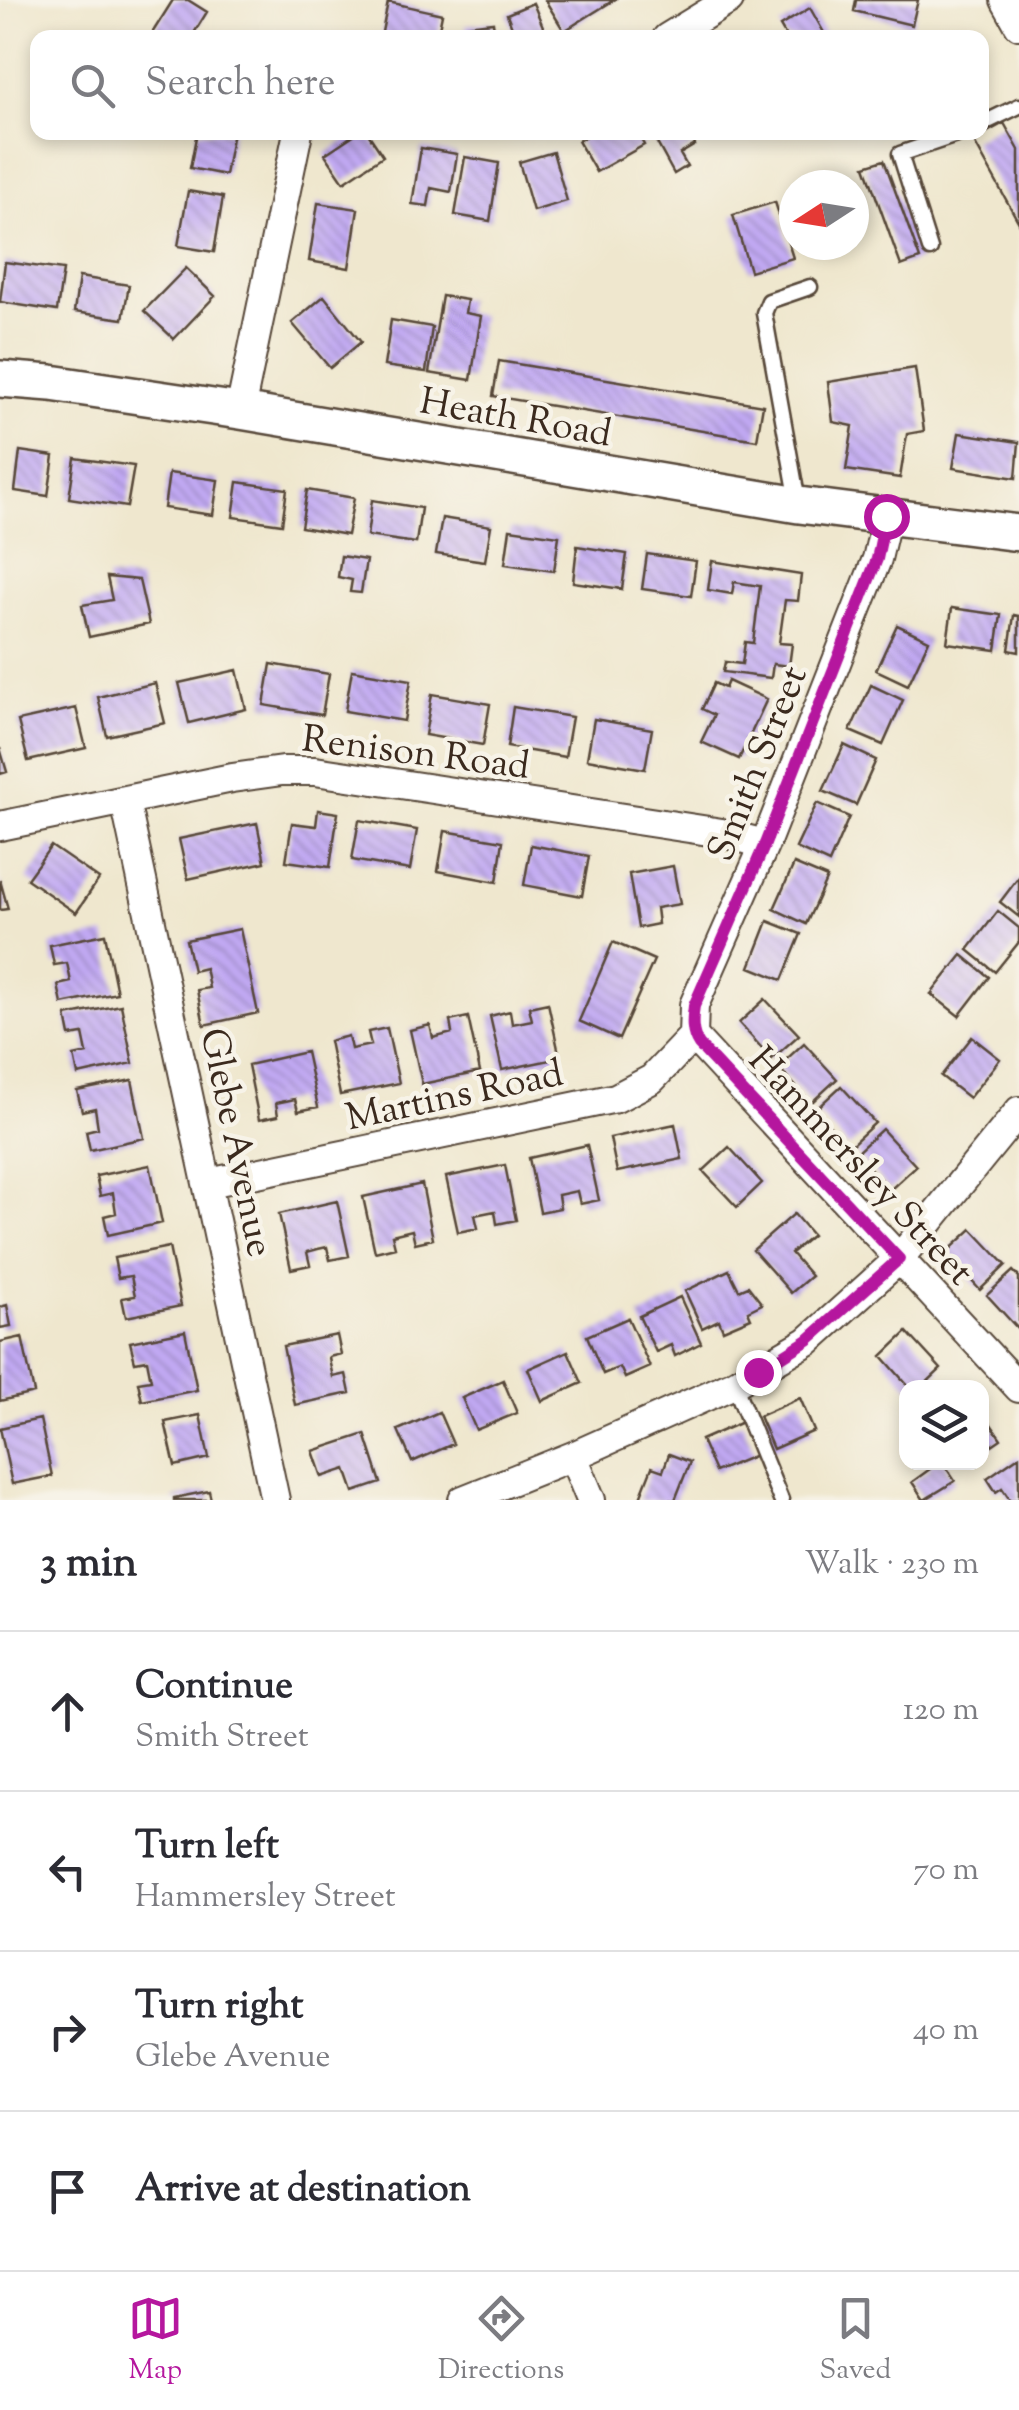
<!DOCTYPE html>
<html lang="en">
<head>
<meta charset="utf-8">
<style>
  body { margin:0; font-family:"Sorts Mill Goudy",serif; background:#f2f2f3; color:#2b2b33 }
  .controls { position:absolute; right:30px; bottom:30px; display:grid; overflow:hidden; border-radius:20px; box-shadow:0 5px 15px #0003 }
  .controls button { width:90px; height:90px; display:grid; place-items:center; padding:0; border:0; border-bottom:2px solid #e1e1e2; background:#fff; color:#2b2b33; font:50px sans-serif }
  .compass { position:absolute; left:779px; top:170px; width:90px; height:90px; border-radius:50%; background:#fff; box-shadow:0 5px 15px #0003; rotate:258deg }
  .stop { position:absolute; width:30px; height:30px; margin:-22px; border:8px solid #b5179e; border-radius:50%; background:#fff }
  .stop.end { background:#b5179e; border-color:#fff; box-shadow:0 2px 10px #0008 }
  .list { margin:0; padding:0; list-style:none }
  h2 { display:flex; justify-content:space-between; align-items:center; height:130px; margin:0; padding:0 40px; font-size:42px }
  h2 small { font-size:32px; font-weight:400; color:#7c7c81 }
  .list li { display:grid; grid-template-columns:65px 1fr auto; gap:30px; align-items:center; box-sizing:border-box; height:160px; padding:0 40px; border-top:2px solid #e1e1e2 }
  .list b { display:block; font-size:38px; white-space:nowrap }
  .list p { margin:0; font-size:32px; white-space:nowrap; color:#7c7c81 }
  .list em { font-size:32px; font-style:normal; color:#7c7c81 }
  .icon { flex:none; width:55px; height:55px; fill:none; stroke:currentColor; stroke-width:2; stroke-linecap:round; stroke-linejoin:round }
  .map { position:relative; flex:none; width:1019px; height:1500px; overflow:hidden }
  .search { position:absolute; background:#fff; box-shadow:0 5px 15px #0003; left:30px; right:30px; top:30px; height:110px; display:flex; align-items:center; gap:25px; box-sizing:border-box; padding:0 35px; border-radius:20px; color:#7c7c81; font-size:38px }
  .sheet { height:770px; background:#fff }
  nav { display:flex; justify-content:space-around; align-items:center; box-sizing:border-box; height:140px; border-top:2px solid #e1e1e2; background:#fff; font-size:28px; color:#7c7c81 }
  nav a { display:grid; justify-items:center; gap:5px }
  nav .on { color:#b5179e }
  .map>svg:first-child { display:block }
  .building { fill:url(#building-back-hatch) }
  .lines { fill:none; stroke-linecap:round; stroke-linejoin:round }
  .service-casing { stroke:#564638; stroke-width:19 }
  .minor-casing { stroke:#564638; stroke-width:32 }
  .tertiary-casing { stroke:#564638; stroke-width:40 }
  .service { stroke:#fff; stroke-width:14 }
  .minor { stroke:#fff; stroke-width:28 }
  .tertiary { stroke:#fff; stroke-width:35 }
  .route { stroke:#b5179e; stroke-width:12 }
  .labels { text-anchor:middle; stroke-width:9; stroke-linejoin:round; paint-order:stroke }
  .street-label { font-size:38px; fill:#3b2a1e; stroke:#f7f3e8 }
</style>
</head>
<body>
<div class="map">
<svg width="1019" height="1500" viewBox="0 0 1019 1500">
  <defs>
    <pattern id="building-back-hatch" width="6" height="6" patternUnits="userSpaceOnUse" patternTransform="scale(2.5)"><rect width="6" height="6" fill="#c1a9f3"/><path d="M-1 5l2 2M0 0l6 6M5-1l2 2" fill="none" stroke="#9e8ac4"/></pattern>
  </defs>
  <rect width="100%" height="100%" fill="#f7f3e8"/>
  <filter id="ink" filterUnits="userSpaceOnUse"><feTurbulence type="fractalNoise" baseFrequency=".01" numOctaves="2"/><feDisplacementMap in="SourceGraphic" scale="20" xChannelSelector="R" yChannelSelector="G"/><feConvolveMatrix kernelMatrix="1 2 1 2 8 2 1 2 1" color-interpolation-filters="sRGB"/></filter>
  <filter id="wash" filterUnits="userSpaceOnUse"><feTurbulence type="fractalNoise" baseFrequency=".0048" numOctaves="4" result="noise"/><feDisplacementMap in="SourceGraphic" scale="40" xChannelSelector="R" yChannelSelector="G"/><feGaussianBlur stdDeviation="2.25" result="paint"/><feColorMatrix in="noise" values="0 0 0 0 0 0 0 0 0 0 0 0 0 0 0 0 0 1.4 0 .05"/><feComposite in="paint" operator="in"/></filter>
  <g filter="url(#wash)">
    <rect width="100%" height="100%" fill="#efe7ce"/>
    <g id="blocks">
      <!-- building -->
      <path class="building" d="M173,0h15l19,12 -16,26h-42z
        M545,0h69l-50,31z
        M856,0h62l-6,25 -58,-14z
        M388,2l54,12 -5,24 -56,-1z
        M533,3l14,33 -31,2 -9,-24z
        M810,8l17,30h-40l-7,-12z
        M493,22l2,16h-28l-1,-13z
        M1004,123l15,27v73l-46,-83z
        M197,132h36l-8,43 -35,-7z
        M358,132h9l16,24 -39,26 -19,-28z
        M593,132h44l7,13 -48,27 -18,-31z
        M651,132h37l7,13 -15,9 7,12 -13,8z
        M421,148l36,6 -6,38 -20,-4 -3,18 -16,-2z
        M553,152l14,49 -34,10 -14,-49z
        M465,157l34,6 -9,58 -35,-6z
        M884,160l36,99 -19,7 -36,-100z
        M188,191l35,6 -9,55 -36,-6z
        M775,202l18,56 -43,13 -17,-56z
        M318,203l40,6 -9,59 -40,-7z
        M5,262l58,8 -6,41 -57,-9z
        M186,268l29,28 -41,43 -30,-28z
        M79,277l50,8 -6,34 -49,-7z
        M324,296l37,46 -31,26 -38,-45z
        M442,296l25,4 -2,13 16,3 -10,64 -42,-7z
        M391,320l41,7 -6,45 -42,-6z
        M499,361l264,44 -6,35 -264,-44z
        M915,368l9,63 -17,3 -7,44 -54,-8 7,-44 -20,-4 -5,-40z
        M959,433l60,9 -3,36 -63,-10z
        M20,451l34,5 -6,40 -33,-5z
        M75,458l59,8 -7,41 -58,-9z
        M169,473l49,7 -5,35 -49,-7z
        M238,482l49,7 -5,35 -49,-7z
        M307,490l47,8 -7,37 -46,-8z
        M372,500l49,8 -5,35 -49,-7z
        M442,518l49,8 -6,35 -49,-7z
        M510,529l49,7 -5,35 -49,-7z
        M577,546l50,8 -5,35 -49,-7z
        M647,554l49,7 -5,35 -49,-7z
        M341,556l25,4 -5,33 -11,-1 2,-12 -14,-3z
        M712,561l89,14 -3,26 -13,-1 -6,43 13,1 -3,22 -16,-2 -2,14 -48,-6 2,-10 17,2 3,-22 8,1 7,-57 -26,-4 -2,12 -24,-4z
        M107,577l32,3 10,44 -60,13 -7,-32 30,-5z
        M952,608l49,7 -5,35 -49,-7z
        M1014,615l5,1v36l-10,-2z
        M897,625l32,15 -21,45 -32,-15z
        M271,664l58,10 -7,41 -58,-10z
        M237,670l9,39 -57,14 -10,-40z
        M352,670l59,10 -7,41 -59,-10z
        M728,681l39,18 -28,60 -38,-17 13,-27 -12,-6 12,-26 11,5z
        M155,683l10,40 -58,13 -9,-39z
        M871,685l32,15 -20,45 -33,-14z
        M432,694l58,10 -7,41 -58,-10z
        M513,707l59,10 -7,40 -58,-10z
        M76,708l10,40 -58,13 -10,-40z
        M594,719l58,10 -7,40 -58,-10z
        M844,745l32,15 -20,45 -33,-14z
        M0,748l7,24 -7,2z
        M817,803l32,14 -20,46 -33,-15z
        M318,810l20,3 -8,54 -44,-6 6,-38 24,3z
        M359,820l58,10 -7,40 -58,-10z
        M257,823l8,39 -77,17 -9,-40z
        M445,831l58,10 -6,41 -59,-11z
        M531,845l58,11 -7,40 -58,-11z
        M51,846l48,33 -23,34 -49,-34z
        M794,864l33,14 -21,46 -32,-15z
        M673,866l7,38 -24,4 2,16 -20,4 -9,-54z
        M1019,877v40l-19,-15z
        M0,880l8,29 -8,1z
        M998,911l21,17v14l-24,30 -27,-22z
        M768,921l33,13 -19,46 -32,-13z
        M240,929l18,84 -54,12 -7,-35 12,-2 -2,-11 -2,-9 -12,3 -7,-31z
        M105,934l12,59 -55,11 -4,-19 13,-3 -4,-19 -13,2 -4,-20z
        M613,942l41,18 -35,79 -40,-18z
        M962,955l27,22 -30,39 -28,-22z
        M765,999l34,36 -27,24 -33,-36z
        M548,1003l12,55 -58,12 -12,-54 20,-5 2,13 20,-4 -3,-13z
        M121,1005l12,58 -55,12 -4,-19 13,-3 -4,-19 -13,2 -4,-20z
        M468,1017l12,55 -58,12 -12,-54 20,-5 3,13 19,-5 -2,-12z
        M387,1028l12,55 -59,12 -11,-54 19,-5 3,13 20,-4 -3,-13z
        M972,1037l28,22 -31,39 -28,-22z
        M804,1043l33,36 -26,24 -33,-36z
        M306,1052l12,55 -20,4 -3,-12 -19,4 2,13 -19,4 -11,-55z
        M132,1080l12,58 -54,12 -4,-19 12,-3 -3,-20 -13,3 -5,-20z
        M841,1086l34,37 -26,24 -34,-37z
        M675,1124l7,35 -65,13 -7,-34z
        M882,1129l34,37 -26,24 -34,-37z
        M587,1145l12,55 -19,4 -3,-13 -19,4 2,13 -20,4 -11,-54z
        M729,1147l33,36 -25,24 -34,-36z
        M150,1165l12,58 -54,12 -4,-19 12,-3 -3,-20 -13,3 -4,-20z
        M505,1165l11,55 -19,4 -2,-13 -20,4 3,13 -20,4 -12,-55z
        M422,1184l11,55 -18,4 -3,-13 -20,5 3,12 -20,5 -12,-55z
        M337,1201l12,55 -19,4 -3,-13 -9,2 -11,3 3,13 -19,4 -12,-55z
        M794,1214l18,21 -21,18 20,23 -20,17 -38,-43z
        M972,1229l34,36 -26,25 -34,-37z
        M169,1247l12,59 -55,11 -4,-19 13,-2 -4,-20 -13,2 -4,-20z
        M729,1270l10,20 9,-4 14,18 -14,7 3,7 -28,12 -4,-10 -17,8 -17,-37z
        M1013,1271l6,6v53l-32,-35z
        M680,1297l21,46 -26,13 -4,-11 -15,7 -17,-36z
        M7,1305l4,21 -11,2v-21z
        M628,1318l22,49 -25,11 -5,-11 -17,7 -16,-38z
        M185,1331l12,59 -55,11 -4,-19 13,-2 -4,-20 -12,2 -5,-20z
        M907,1332l34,37 -20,19h-11l-28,-32z
        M337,1335l4,19 -12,3 1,7 3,13 13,-3 4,19 -55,12 -12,-59z
        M22,1337l12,56 -34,8v-59z
        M568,1351l14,32 -40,18 -14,-32z
        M503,1380l14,33 -41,17 -14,-32z
        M800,1398l14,33 -41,18 -14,-33z
        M982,1411l19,28 -19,13z
        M439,1412l14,32 -41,18 -14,-32z
        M200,1415l9,43 -34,8 -10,-44z
        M40,1419l12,57 -40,8 -12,-56z
        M742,1422l14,33 -41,17 -14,-32z
        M365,1434l16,49 -27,9 -8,-23 -24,8 -9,-26z
        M669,1454l21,8 -15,38h-36l13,-33 11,4z
        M1019,1456v44h-9l-8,-12 -6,4 -9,-14z
        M929,1462h21l-5,4 10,15 -31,19 -12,-18 18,-13z
        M209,1491l2,9h-37v-2z"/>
    </g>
  </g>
  <g filter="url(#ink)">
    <use href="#blocks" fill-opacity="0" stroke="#564638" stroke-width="2.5"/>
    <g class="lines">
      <!-- service casing -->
      <g class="service-casing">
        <path id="service" d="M982,124l37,-18
          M930,249l-30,-95 65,-22
          M798,502l-34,-189 5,-12 41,-14
          M734,1384l47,116"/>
      </g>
      <!-- minor casing -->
      <g class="minor-casing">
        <path id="minor" d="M1005,0l14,25
          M667,38l62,-38
          M240,411l58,-279
          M125,801l150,699
          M0,826l232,-48 50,-7h33l407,62 43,11
          M693,1036l1,-31 71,-161 95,-242 17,-43 10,-43
          M693,1036l326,352
          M209,1183l407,-85 36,-19 41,-43
          M573,1456l18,44
          M463,1500l110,-44 161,-72 74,-43 91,-82 120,-148"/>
      </g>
      <!-- tertiary casing -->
      <g class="tertiary-casing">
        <path id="tertiary" d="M0,379l51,4 189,28 559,94 220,28"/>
      </g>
      <!-- service -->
      <use href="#service" class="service"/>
      <!-- minor -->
      <use href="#minor" class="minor"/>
      <!-- tertiary -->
      <use href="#tertiary" class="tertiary"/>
    </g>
  </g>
  <g class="lines" filter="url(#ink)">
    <!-- route -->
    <path class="route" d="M758,1372l50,-32 91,-81 -200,-214c-8,-12 -7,-25 -5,-39l71,-162 112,-285 9,-43"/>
  </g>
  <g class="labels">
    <!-- street labels -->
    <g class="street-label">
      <text transform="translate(516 416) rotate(10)" y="13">Heath Road</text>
      <text transform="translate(416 751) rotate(7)" y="13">Renison Road</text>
      <text transform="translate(756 763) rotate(-68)" y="13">Smith Street</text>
      <text transform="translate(454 1094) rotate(-12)" y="13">Martins Road</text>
      <text transform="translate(238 1142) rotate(78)" y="13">Glebe Avenue</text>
      <text transform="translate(862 1165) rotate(47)" y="13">Hammersley Street</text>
    </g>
  </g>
</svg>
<div class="controls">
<button><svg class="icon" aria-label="layers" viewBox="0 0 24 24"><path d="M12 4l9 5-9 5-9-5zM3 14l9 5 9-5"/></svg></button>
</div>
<svg class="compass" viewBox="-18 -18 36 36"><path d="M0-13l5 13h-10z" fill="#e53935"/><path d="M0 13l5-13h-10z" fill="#7c7c81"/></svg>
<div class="stop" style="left:886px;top:516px"></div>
<div class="stop end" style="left:758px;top:1372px"></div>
<div class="search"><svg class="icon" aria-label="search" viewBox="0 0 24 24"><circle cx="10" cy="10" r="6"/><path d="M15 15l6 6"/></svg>Search here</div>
</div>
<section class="sheet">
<h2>3 min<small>Walk · 230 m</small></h2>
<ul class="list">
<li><svg class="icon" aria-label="ahead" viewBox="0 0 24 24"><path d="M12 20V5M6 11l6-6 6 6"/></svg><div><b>Continue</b><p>Smith Street</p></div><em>120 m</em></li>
<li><svg class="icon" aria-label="left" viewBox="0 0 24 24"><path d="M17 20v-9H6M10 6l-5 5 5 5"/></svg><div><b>Turn left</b><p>Hammersley Street</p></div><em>70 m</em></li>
<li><svg class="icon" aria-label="right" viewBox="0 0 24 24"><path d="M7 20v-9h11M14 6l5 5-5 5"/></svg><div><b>Turn right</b><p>Glebe Avenue</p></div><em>40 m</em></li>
<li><svg class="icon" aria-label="arrive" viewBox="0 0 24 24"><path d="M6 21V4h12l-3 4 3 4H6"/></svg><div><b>Arrive at destination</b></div></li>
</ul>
</section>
<nav>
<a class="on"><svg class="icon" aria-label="map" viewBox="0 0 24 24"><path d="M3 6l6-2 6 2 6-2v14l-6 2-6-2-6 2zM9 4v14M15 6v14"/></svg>Map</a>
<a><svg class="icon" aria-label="directions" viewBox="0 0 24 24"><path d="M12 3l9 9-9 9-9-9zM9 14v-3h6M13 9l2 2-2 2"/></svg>Directions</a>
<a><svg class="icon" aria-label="saved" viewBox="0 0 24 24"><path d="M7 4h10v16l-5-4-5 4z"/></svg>Saved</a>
</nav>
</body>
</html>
